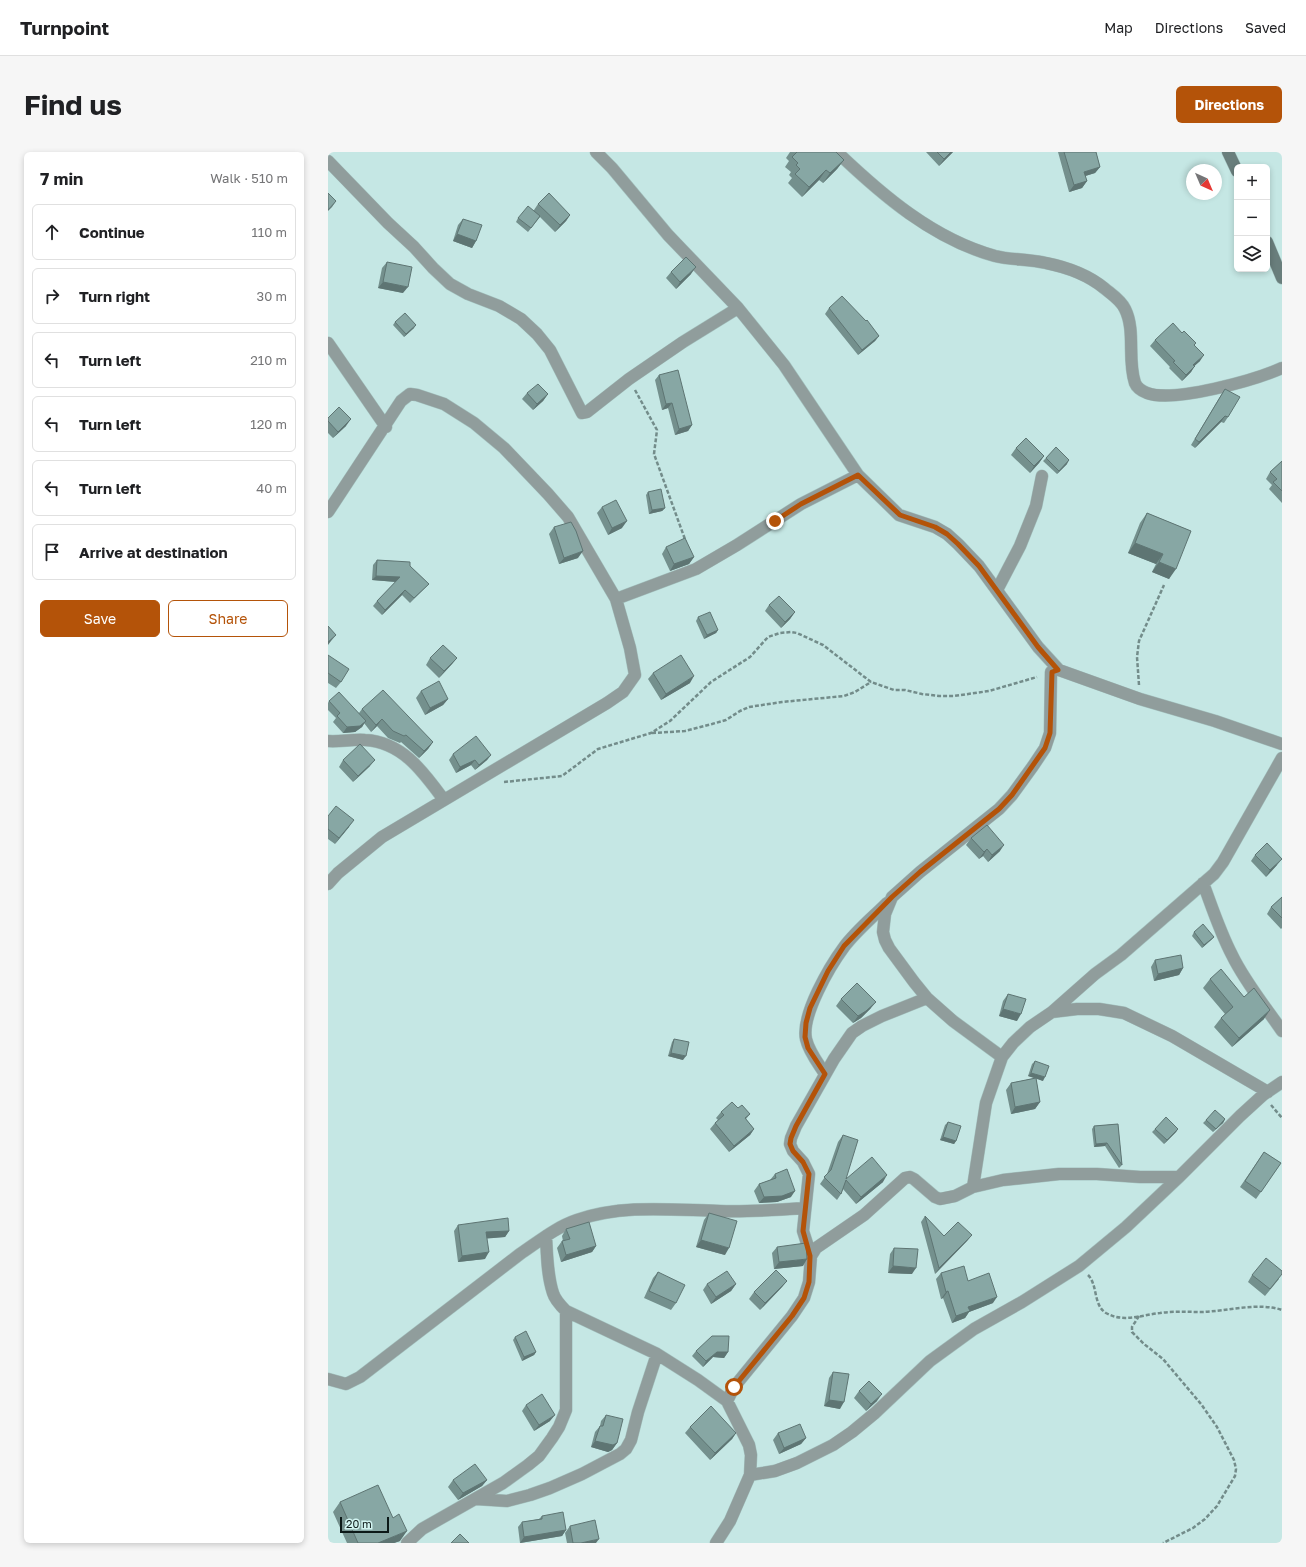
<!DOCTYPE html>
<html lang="en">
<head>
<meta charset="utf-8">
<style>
  body { margin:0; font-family:"Golos Text",sans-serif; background:#f6f6f6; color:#202124 }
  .controls { position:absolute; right:12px; top:12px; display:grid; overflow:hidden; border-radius:6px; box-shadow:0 2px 6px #0003 }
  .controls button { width:36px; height:36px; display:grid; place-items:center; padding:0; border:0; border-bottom:1px solid #e0e0e0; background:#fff; color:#202124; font:20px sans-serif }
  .compass { position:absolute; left:858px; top:12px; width:36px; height:36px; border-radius:50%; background:#fff; box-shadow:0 2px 6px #0003; rotate:136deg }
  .scale { position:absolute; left:12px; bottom:10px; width:49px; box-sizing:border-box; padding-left:4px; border:2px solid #0c1918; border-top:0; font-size:11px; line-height:14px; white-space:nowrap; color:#0c1918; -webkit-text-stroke:3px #d2f4f1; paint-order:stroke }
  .stop { position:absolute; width:12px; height:12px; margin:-9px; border:3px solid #b45309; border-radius:50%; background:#fff }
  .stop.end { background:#b45309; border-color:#fff; box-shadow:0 1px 4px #0008 }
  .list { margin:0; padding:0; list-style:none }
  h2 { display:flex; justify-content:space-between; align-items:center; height:52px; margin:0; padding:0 16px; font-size:17px }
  h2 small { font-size:13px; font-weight:400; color:#757577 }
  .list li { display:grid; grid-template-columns:26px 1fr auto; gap:12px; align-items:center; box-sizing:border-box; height:56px; margin:0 8px 8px; padding:0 8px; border:1px solid #e0e0e0; border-radius:6px }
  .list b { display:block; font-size:15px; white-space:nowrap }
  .list em { font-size:13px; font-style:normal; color:#757577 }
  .actions { display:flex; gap:8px; padding:12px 16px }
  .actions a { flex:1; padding:9px 0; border:1px solid #b45309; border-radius:6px; text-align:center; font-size:14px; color:#b45309 }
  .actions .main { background:#b45309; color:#fff }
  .icon { flex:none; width:22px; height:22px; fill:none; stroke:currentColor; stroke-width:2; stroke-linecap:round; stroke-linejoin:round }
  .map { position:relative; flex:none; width:954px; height:1391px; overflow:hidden; border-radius:6px }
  header { display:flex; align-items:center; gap:24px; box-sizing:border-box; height:56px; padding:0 20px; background:#fff; border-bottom:1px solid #e0e0e0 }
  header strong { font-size:19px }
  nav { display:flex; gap:22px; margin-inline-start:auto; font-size:14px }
  .intro { display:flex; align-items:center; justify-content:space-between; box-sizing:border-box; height:96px; padding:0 24px }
  h1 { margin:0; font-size:28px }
  .button { padding:10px 18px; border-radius:6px; background:#b45309; color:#fff; font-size:14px; font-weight:700 }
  main { display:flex; gap:24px; padding:0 24px }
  aside { flex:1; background:#fff; border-radius:6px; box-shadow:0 2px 6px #0003 }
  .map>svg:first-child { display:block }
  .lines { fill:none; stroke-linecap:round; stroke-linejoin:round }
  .street-casing { stroke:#a4c2bf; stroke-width:13 }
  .secondary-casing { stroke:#a4c2bf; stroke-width:13 }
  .path { stroke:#738c8a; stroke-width:2.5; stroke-dasharray:4 2; stroke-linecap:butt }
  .street { stroke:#909d9c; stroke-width:12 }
  .secondary { stroke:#697e7c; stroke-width:12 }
  .wall { fill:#74908d }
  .shaded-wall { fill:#5e7573 }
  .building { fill:#87a7a4; stroke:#5e7573 }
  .route { stroke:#b45309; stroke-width:5 }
</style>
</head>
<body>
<header>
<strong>Turnpoint</strong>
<nav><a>Map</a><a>Directions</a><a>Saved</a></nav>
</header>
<div class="intro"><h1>Find us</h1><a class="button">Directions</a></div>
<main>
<aside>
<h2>7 min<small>Walk · 510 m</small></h2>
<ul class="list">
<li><svg class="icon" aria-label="ahead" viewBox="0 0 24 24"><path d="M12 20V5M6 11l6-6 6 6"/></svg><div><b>Continue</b></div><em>110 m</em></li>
<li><svg class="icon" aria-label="right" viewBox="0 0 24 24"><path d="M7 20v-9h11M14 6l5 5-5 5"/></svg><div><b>Turn right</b></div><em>30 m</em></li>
<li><svg class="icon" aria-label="left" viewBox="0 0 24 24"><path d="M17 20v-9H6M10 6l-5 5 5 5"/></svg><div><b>Turn left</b></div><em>210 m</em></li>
<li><svg class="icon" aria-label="left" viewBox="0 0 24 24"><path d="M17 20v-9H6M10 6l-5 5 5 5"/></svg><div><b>Turn left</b></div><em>120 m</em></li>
<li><svg class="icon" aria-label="left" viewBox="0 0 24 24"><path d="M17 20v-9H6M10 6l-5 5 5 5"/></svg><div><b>Turn left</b></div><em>40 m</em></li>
<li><svg class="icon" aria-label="arrive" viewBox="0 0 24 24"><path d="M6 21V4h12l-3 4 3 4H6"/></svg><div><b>Arrive at destination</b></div></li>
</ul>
<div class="actions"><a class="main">Save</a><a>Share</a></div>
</aside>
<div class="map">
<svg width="954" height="1391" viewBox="0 0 954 1391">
  <rect width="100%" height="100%" fill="#c5e7e4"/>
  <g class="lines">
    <!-- street casing -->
    <g class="street-casing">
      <path id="street" d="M268,0l16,16 56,67 70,73 46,57 74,110 41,40 36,12 12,7 11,10 21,22 59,81 21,23 81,29 75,22 67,23
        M509,0c45,43 96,87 158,104 16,4 34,3 51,7 20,4 42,12 58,25 7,6 17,12 21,21 11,22 2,51 10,74 2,5 7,8 12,10 27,10 108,-13 135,-25
        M0,9l60,62 26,24 19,21 17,16 18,10 31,12 22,13 16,15 13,16 32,63 5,-1 42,-33 54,-37 55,-34
        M0,191l58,84
        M0,360l73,-111 9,-7 7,1 27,9 30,19 30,25 44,46 20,23 48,82 14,49 5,27 -12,17 -16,11 -225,134 -44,36 -10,11
        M669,438l23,-44 16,-40 6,-30
        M288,447l80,-30 41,-24 64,-41 57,-29
        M0,589c12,1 25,-2 37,-1 38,2 59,33 79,60
        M875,731c9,24 17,49 29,72 13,27 33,51 50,76
        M724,860l25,-3h22l25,4 48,23 96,56
        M674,905l-49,-36 -26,-23 -13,-16 -25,-34 -4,-8 -2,-8 2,-18 7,-17 28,-25 79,-63 13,-14 21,-29 12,-18 5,-15 1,-61
        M497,922c-7,-11 -16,-22 -19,-35 -5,-24 24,-73 38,-92 12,-16 29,-30 43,-44
        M645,1035l13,-84 16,-46 11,-14 17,-16 22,-15 43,-38 26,-19 93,-81 9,-12 59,-104
        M218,1084c1,18 1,39 7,57 2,7 8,13 13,18l91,43 41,26 29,21
        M483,1104l-8,-25 6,-57 -6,-12 -10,-11 -3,-7 1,-6 5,-12 38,-67 18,-26 10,-7 20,-10 45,-18
        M0,1227l18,5 14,-7 160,-123c18,-12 36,-27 57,-34 46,-16 95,-10 143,-9 28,1 57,-1 85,-3
        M422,1323l25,-4 22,-8 36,-18 19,-13 23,-19 55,-52 44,-32 48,-27 57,-36 47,-39 53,-50 61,-61 23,-21 19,-13
        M148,1347l31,2 23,-6 20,-7 32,-14 38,-20 6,-5 5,-9 7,-28 19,-58
        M79,1391l15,-14 81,-46 25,-18 11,-9 13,-18 7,-11 7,-17v-99
        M388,1391l14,-22 20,-46 1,-20 -2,-10 -22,-44 7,-14 58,-71 12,-18 5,-16 2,-26 5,-8 48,-33 41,-37 5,-1 4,2 21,18 5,2 15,-3 18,-9 30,-7 56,-6h38l43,3h39"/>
    </g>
    <!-- secondary casing -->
    <g class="secondary-casing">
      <path id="secondary" d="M900,0l9,19
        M939,90l15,36"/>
    </g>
    <!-- path -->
    <path class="path" d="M307,238l22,40 -3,24 32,88
      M811,533l-2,-28 2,-16 25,-56
      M324,581l33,-2 27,-7 14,-4 14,-9 9,-4 33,-5 62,-6 11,-4 16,-10
      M176,630l58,-6 36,-27 53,-16 19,-12 41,-39 39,-25 18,-20 12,-4 11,-1 6,1 26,12 48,37 23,8h11l17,4 17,2h15l35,-5 48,-14
      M943,953l11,13
      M760,1123c10,10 5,30 18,38 18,10 35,2 54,0 14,-2 28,-1 43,-1 23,-1 57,-10 79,-2
      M811,1164l-7,11v5l12,12 19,15 38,45 16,23 17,33 2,9 -1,7 -18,30 -12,13 -12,9 -30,15"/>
    <!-- street -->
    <use href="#street" class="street"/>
    <!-- secondary -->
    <use href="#secondary" class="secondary"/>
  </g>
  <!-- wall -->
  <path class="wall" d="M462,0h46l8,8 -7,9 -14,14 -4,-3 -17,17 -14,-14 4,-5 -3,-3 2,-3 -6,-5 4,-6 -3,-3z
    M598,0h27l-14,14z
    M730,0h38l4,15 -5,6 -10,3 2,5 -5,7 -13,4z
    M210,52l32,11 -4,6 -11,11 -15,-15 -12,15 -12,-10 2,-4 16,-8z
    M135,67l13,22 -4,7 -19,-7 5,-16z
    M59,110l16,31 -25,-5 4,-20z
    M343,120l20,2 -15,15 -10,-11z
    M501,156l37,13 13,15 -4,5 -17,14 -33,-41z
    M67,170l19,6 -10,9 -11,-12z
    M854,181l14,10 -2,2 6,16 -6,5 -3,6 -9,9 -13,-13 1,-1 -20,-21 5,-6z
    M331,223l33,50 -4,6 -13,4 -7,-27 -6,2 -7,-30z
    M897,237l3,28 -4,6 -3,-1 -26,26 -4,-3 30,-50z
    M199,241l21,1 -5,7 -10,9 -11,-11z
    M0,266l18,8 -13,12 -5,-5z
    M688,296l28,8 -5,7 -9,10 -19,-18z
    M718,306l21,6 -10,10 -14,-13z
    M954,309v42l-13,-14 3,-4 -6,-6 4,-7z
    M320,340l17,16 -3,3 -13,3 -3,-19z
    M274,355l20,21 -14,7 -11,-22z
    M819,361l44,18 -22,48 -17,-7 4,-8 -28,-11 12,-30z
    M226,375l24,31 -19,6 -10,-30z
    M338,395l28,10 -5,7 -19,7 -8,-17z
    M49,408l33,6 19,18 -19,19 -8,-8 -20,20 -9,-9 4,-5 19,-19 -24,-2 1,-15z
    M441,453l26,7 -5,7 -9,9 -16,-17z
    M370,465l20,13 -2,3 -12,6 -8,-18z
    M0,503l13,27 -5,6 -8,-5z
    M102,506h27l-5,6 -13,14 -13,-13z
    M325,521l37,10 -29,17 -13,-21z
    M93,539l27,8 -5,6 -18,10 -9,-17z
    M1,549l30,12 3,-4 71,33 -5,7 -9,9 -18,-16 -1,1 -12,-5 -11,-12 -6,6 -7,-9 -2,4 -7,5 -12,1 -10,-11 3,-4 -8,-8v-7z
    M125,602l38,1 -4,5 -12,10 -4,-5 -15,8 -7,-13z
    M15,608l27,6 -17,16 -14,-15z
    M0,664l21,11 -14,17 -7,-5z
    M643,686l29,13 -12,11 -5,-6 -4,3 -13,-14z
    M927,703l22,10 -11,12 -15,-16z
    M954,745v31l-1,1 -14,-15 4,-7z
    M866,780l20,5 -3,3 -9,8 -10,-12z
    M827,808l28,8 -4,7 -25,6 -3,-14z
    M882,827l54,40 -32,28 -18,-20 7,-9 4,-4 -22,-26z
    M680,842l9,27 -18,-5 4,-15z
    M513,847l30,9 -10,10 -8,5 -17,-17z
    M346,887l9,21 -15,-4 4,-14z
    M707,909l8,20 -7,-3 4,24 -5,7 -24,5 -5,-24 5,-7 24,-5 -7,-2 4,-12z
    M410,956l12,6 -4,5 8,10 -4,6 -21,17 -19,-23 5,-6 3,-3 -2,-2 5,-6z
    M897,967l-2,4 -10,9 -10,-9 3,-3z
    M620,970l8,19 -2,3 -14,-4 5,-15z
    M790,972l4,41 -3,3 -14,-22 -11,1 -2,-18 2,-3z
    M827,977h23l-2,3 -12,12 -12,-12z
    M515,983l3,44 37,3 -27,22 -13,-15 -2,5 -4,6 -17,-16 7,-10 11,-32z
    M936,1000l17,11 -25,36 -16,-12z
    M447,1022l16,23 -14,5 -18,1 -5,-12 5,-7 11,-4z
    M381,1061l16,42 -29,-8 8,-27z
    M597,1064l19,20 28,-1 -5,6 -32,33 -14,-52z
    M130,1073l51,6 -4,6 -18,1 -2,21 -27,3 -4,-31z
    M238,1077l30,17 -4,6 -31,10 -4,-14 5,-7h1l-1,-5z
    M449,1095l26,19 -29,3 -2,-16z
    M566,1096l18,26 -24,-1 2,-19z
    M330,1120l18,31 -5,7 -27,-12 9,-20z
    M613,1121l27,8 25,22 -24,9 -4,6 -13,5 -9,-25 -2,1 -5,-20z
    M924,1123l27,4 -14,17 -17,-14z
    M459,1129l-5,6 -22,23 -11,-11 5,-7z
    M379,1132h29l-5,7 -20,13 -8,-14z
    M187,1185l21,15 -2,3 -12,6 -9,-21z
    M368,1199l32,1 -4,6 -11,-1 -10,10 -11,-11z
    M505,1220l7,37 -16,-3 5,-28z
    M531,1239l18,10 -11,10 -12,-13z
    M198,1253l24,16 -16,10 -12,-20z
    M278,1263l11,28 -5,7 -4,2 -17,-5 4,-15 5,-6 1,-5z
    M362,1275l46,6 -4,6 -22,21 -25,-27z
    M450,1281l28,5 -5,6 -22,10 -6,-14z
    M125,1328h34l-5,6 -24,14 -10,-13z
    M12,1350l60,39 -6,2h-47l-14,-31z
    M214,1364l24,14 -4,6 -42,7 -2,-16 4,-5 17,-3z
    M242,1374l26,17h-29l-2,-10z"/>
  <!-- shaded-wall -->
  <path class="shaded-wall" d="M623,0h2l-14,14 5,-7z
    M516,8l-7,9 -14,14 7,-10z
    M772,15l-5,6 -16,5 5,-6z
    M498,18l-7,10 -17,17 7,-10z
    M759,29l-5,7 -13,4 5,-7z
    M8,49l-4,6 -4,4v-1z
    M242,63l-4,6 -11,11 5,-7z
    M129,82l19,7 -4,7 -19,-7z
    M368,115l-5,7 -15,15 4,-7z
    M55,130l25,5 -5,6 -25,-5z
    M88,173l-2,3 -10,9 2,-3z
    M551,184l-4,5 -17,14 4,-5z
    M876,203l-4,6 -11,10 4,-6z
    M867,214l-4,6 -9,9 4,-6z
    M220,242l-5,7 -10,9 4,-6z
    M344,251l-4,5 -6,2 4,-6z
    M897,264l-4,6 -26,26 4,-6z
    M23,267l-5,7 -13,12 5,-6z
    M364,273l-4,6 -13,4 4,-6z
    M716,304l-5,7 -9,10 4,-7z
    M741,308l-2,4 -10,10 2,-3z
    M337,356l-3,3 -13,3 3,-4z
    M299,369l-5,7 -14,7 4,-7z
    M807,391l28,11 -7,10 -28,-11z
    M255,399l-5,7 -19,6 5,-6z
    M366,405l-5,7 -19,7 4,-7z
    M831,410l17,7 -7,10 -17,-7z
    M48,424l24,1 -3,5 -25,-2z
    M77,438l-3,5 -20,20 3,-5z
    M467,460l-5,7 -9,9 4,-6z
    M390,478l-2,3 -12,6 3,-4z
    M8,483l-5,6 -3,4v-3z
    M129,506l-5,6 -13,14 5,-7z
    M366,524l-4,7 -29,17 5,-6z
    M120,547l-5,6 -18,10 5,-7z
    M54,567l-5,7 -6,6 5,-7z
    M38,569l-4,6 -7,5 -12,1 4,-6z
    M105,590l-5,7 -9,9 5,-7z
    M163,603l-4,5 -12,10 4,-5z
    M47,608l-5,6 -17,16 5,-6z
    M147,608l-4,5 -15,8 4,-6z
    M26,668l-5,7 -14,17 4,-6z
    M676,693l-4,6 -12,11 4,-7z
    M659,697l-4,7 -4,3 5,-7z
    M954,707l-5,6 -11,12 4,-7z
    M886,785l-3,3 -9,8 2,-3z
    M855,816l-4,7 -25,6 4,-7z
    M548,850l-5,6 -10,10 -8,5 5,-7z
    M675,857l18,5 -4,7 -18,-5z
    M942,858l-6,9 -32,28 7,-9z
    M343,901l15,3 -3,4 -15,-4z
    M703,921l14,4 -2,4 -15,-5z
    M712,950l-5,7 -24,5 4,-7z
    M897,967l-2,4 -10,9 3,-3z
    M426,977l-4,6 -21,17 5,-6z
    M850,977l-2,3 -12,12 3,-4z
    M615,985l13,4 -2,3 -14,-4z
    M779,991l-2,3 -11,1 2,-3z
    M559,1023l-4,7 -27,22 5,-7z
    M467,1039l-4,6 -14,5 -18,1 5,-6z
    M181,1079l-4,6 -23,2 4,-7z
    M644,1083l-5,6 -32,33 4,-6z
    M373,1088l28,8 -4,7 -29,-8z
    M268,1094l-4,6 -31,10 5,-7z
    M161,1100l-4,7 -27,3 4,-6z
    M479,1107l-4,7 -29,3 5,-7z
    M565,1114l23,2 -4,6 -24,-1z
    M459,1129l-5,6 -22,23 5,-7z
    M408,1132l-5,7 -20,13 5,-7z
    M620,1139l-5,7 -2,1 5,-7z
    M669,1145l-4,6 -24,9 -4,6 -13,5 4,-7 12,-9z
    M208,1200l-2,3 -12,6 2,-4z
    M389,1200h11l-4,6 -11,-1 -10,10 3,-6z
    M554,1242l-5,7 -11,10 5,-7z
    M501,1248l15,2 -4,7 -16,-3z
    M227,1263l-5,6 -16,10 5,-6z
    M408,1281l-4,6 -22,21 5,-7z
    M478,1286l-5,6 -22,10 5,-6z
    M267,1289l22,2 -5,7 -4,2 -17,-5z
    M159,1328l-5,6 -24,14 5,-7z
    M238,1378l-4,6 -42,7 4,-6z
    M79,1379l-7,10 -6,2h-16z
    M271,1387l-3,4h-15z"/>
  <!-- building -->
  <path class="building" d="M469,0h39l8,8 -14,13 -4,-3 -17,17 -14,-13 5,-5 -4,-4 2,-2 -6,-6z
    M609,0h14l-7,7z
    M736,0h32l4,15 -16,5 3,9 -13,4z
    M0,41l8,8 -8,9z
    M221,41l21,22 -10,10 -22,-21z
    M200,54l12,10 -9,12 -13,-10z
    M135,67l19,6 -6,16 -19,-7z
    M358,105l10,10 -16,15 -9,-10z
    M59,110l25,5 -4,20 -25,-5z
    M514,144l24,25 1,-1 12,16 -17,14 -33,-42z
    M77,161l11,12 -10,9 -11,-12z
    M845,171l9,10 2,-2 12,12 -2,2 10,10 -11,10 2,1 -9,9 -13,-13 2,-1 -20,-21z
    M350,218l14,55 -13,4 -7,-26 -6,1 -7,-29z
    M210,232l10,10 -11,10 -10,-11z
    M897,237l15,8 -12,20 -3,-1 -26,26 -4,-3z
    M11,255l12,12 -13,13 -10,-11v-3z
    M698,286l18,18 -10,10 -18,-18z
    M728,295l13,13 -10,11 -13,-13z
    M954,309v30l-9,-9 4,-3 -7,-7z
    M333,337l4,19 -13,2 -4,-18z
    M288,348l11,21 -15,7 -10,-21z
    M819,361l44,18 -15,38 -17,-7 4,-8 -28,-11z
    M243,370l5,9 7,20 -19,7 -10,-31z
    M357,386l9,19 -20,7 -8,-17z
    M49,408l33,2v4l19,18 -15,14 -9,-8 -20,20 -8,-9 23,-24 -24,-1z
    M451,444l16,16 -10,10 -16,-17z
    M382,460l8,18 -11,5 -9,-18z
    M0,474l8,9 -8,7z
    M115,493l14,13 -13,13 -14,-13z
    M0,503l21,14 -8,13 -13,-9z
    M353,503l13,21 -28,18 -13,-21z
    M111,529l9,18 -18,9 -9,-17z
    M55,538l50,52 -9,9 -18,-16 -2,1 -11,-5 -11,-12 -6,6 -14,-16z
    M11,540l27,29 -6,5 -13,1 -10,-11 3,-3 -11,-12z
    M148,584l15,19 -12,10 -4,-5 -15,7 -7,-13z
    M32,592l15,16 -17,16 -15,-16z
    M8,654l18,14 -15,18 -11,-9v-13z
    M659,673l17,20 -12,10 -5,-6 -3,3 -13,-14z
    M939,691l15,16 -12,11 -15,-15z
    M954,745v21l-11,-11z
    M875,772l11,13 -10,8 -10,-13z
    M853,803l2,13 -25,6 -3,-14z
    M893,817l23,28 10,-9 16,22 -31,28 -18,-20 12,-11 -23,-28z
    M529,831l19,19 -10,9 -8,5 -17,-17z
    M680,842l18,5 -5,15 -18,-5z
    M346,887l15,3 -3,14 -15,-3z
    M707,909l14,5 -4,11 -14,-4z
    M708,926l4,24 -25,5 -4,-24z
    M404,950l6,6 4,-3 8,9 -5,4 9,11 -20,17 -19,-23 9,-8 -3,-3z
    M887,958l10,9 -9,10 -10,-9z
    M838,965l12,12 -11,11 -12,-11z
    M620,970l13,4 -5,15 -13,-4z
    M790,972l4,41 -15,-22 -11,1 -2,-18z
    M515,983l15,5 -12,39 26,-22 15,18 -26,22 -15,-17 -5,14 -17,-17 7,-7z
    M936,1000l17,11 -20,29 -16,-11z
    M459,1017l8,22 -13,5 -18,1 -5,-13 17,-6 -1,-4z
    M381,1061l28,8 -8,27 -28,-8z
    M597,1064l19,20 14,-14 14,13 -33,33z
    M180,1066l1,13 -23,1 3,20 -27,4 -4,-31z
    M261,1070l7,24 -30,9 -4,-14 8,-2 -4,-10z
    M478,1091l1,16 -28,3 -2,-15z
    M566,1096l24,1 -2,19 -23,-2z
    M938,1106l16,13v3l-12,15 -18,-14z
    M636,1114l4,15 21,-8 8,24 -29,10 2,4 -14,5 -8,-25 -2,1 -5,-19z
    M448,1118l11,11 -22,22 -11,-11z
    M399,1119l9,13 -20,13 -9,-13z
    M330,1120l27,13 -9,18 -27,-12z
    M198,1179l10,21 -12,5 -9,-20z
    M384,1184h17l-1,16h-11l-11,9 -10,-10z
    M505,1220l16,2 -5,28 -15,-2z
    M541,1229l13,13 -11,10 -12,-13z
    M214,1242l13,21 -16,10 -13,-20z
    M383,1254l25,27 -21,20 -25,-26z
    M278,1263l17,4 -6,24 -4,2 -18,-4 5,-15h3z
    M472,1272l6,14 -22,10 -6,-15z
    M147,1312l12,16 -24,13 -10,-13z
    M50,1333l15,33 6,-4 8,17 -29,12h-20l-18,-41z
    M235,1360l3,18 -42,7 -2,-15 20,-3v-3z
    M267,1368l4,19 -18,4h-8l-3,-17z
    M132,1382l9,9h-18z"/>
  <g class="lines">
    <!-- route -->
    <path class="route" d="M406,1235l58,-71 12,-18 5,-16 1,-26 -7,-25 6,-57 -6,-12 -10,-11 -3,-7 1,-6 5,-12 29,-52 -17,-26 -3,-11 1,-14 4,-15 18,-37 16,-25 48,-49 28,-25 79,-63 13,-14 33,-47 5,-15 2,-61 6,-2 -20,-23 -59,-81 -21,-22 -11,-10 -12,-7 -35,-12 -42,-40 -57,29 -26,17"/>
  </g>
</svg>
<div class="controls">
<button>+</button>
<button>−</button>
<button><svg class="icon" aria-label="layers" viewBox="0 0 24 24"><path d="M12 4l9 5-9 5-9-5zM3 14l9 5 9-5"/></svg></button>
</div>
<svg class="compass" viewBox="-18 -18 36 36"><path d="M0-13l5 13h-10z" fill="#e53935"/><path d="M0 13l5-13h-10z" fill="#757577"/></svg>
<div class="scale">20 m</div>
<div class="stop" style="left:406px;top:1235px"></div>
<div class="stop end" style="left:447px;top:369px"></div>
</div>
</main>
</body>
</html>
